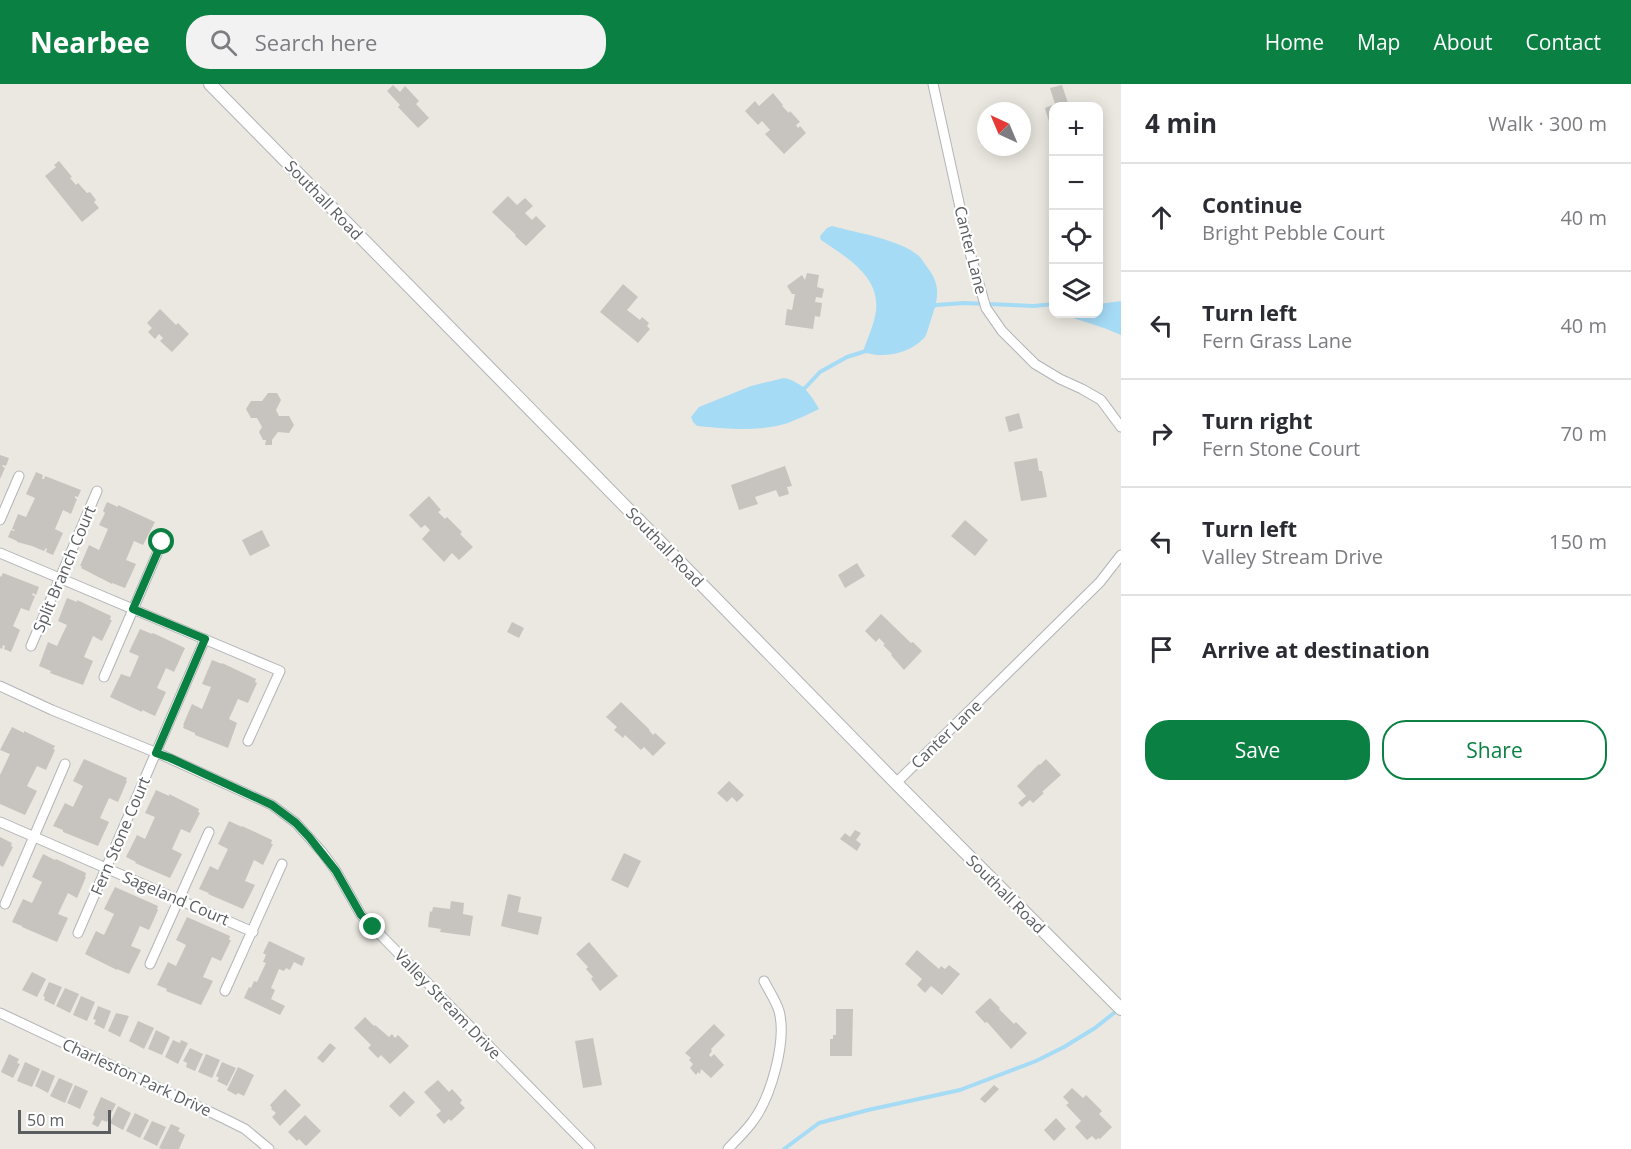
<!DOCTYPE html>
<html lang="en">
<head>
<meta charset="utf-8">
<style>
  body { margin:0; font-family:"Open Sans",sans-serif; background:#f2f2f3; color:#2b2b33 }
  .controls { position:absolute; right:18px; top:18px; display:grid; overflow:hidden; border-radius:12px; box-shadow:0 3px 15px #0003 }
  .controls button { width:54px; height:54px; display:grid; place-items:center; padding:0; border:0; border-bottom:2px solid #e1e1e2; background:#fff; color:#2b2b33; font:30px sans-serif }
  .compass { position:absolute; left:977px; top:18px; width:54px; height:54px; border-radius:50%; background:#fff; box-shadow:0 3px 15px #0003; rotate:316deg }
  .scale { position:absolute; left:18px; bottom:15px; width:93px; box-sizing:border-box; padding-left:6px; border:3px solid #5a5e61; border-top:0; font-size:16px; line-height:21px; white-space:nowrap; color:#5a5e61; -webkit-text-stroke:4px #fff; paint-order:stroke }
  .stop { position:absolute; width:18px; height:18px; margin:-14px; border:4px solid #0b8043; border-radius:50%; background:#fff }
  .stop.end { background:#0b8043; border-color:#fff; box-shadow:0 2px 6px #0008 }
  .list { margin:0; padding:0; list-style:none }
  h2 { display:flex; justify-content:space-between; align-items:center; height:78px; margin:0; padding:0 24px; font-size:26px }
  h2 small { font-size:20px; font-weight:400; color:#7c7c81 }
  .list li { display:grid; grid-template-columns:39px 1fr auto; gap:18px; align-items:center; box-sizing:border-box; height:108px; padding:0 24px; border-top:2px solid #e1e1e2 }
  .list b { display:block; font-size:22px; white-space:nowrap }
  .list p { margin:0; font-size:20px; white-space:nowrap; color:#7c7c81 }
  .list em { font-size:20px; font-style:normal; color:#7c7c81 }
  .actions { display:flex; gap:12px; padding:18px 24px }
  .actions a { flex:1; padding:14px 0; border:2px solid #0b8043; border-radius:24px; text-align:center; font-size:21px; color:#0b8043 }
  .actions .main { background:#0b8043; color:#fff }
  .icon { flex:none; width:33px; height:33px; fill:none; stroke:currentColor; stroke-width:2; stroke-linecap:round; stroke-linejoin:round }
  .map { position:relative; flex:none; width:1121px; height:1065px; overflow:hidden }
  header { display:flex; align-items:center; gap:36px; box-sizing:border-box; height:84px; padding:0 30px; background:#0b8043; color:#fff }
  header strong { font-size:28px }
  nav { display:flex; gap:33px; margin-inline-start:auto; font-size:21px }
  .search { width:420px; height:54px; background:#f2f2f3; display:flex; align-items:center; gap:15px; box-sizing:border-box; padding:0 21px; border-radius:24px; color:#7c7c81; font-size:22px }
  main { display:flex }
  aside { flex:1; background:#fff }
  .map>svg:first-child { display:block }
  .water { fill:#a6dbf6 }
  .lines { fill:none; stroke-linecap:round; stroke-linejoin:round }
  .stream { stroke:#a6dbf6; stroke-width:4 }
  .building { fill:#c7c3be }
  .minor-casing { stroke:#b2b4b8; stroke-width:11 }
  .tertiary-casing { stroke:#b2b4b8; stroke-width:14 }
  .minor { stroke:#fff; stroke-width:9 }
  .tertiary { stroke:#fff; stroke-width:12 }
  .route { stroke:#0b8043; stroke-width:8 }
  .labels { text-anchor:middle; stroke-width:4.5; stroke-linejoin:round; paint-order:stroke }
  .street-label { font-size:16px; fill:#5a5e61; stroke:#fff }
</style>
</head>
<body>
<header>
<strong>Nearbee</strong>
<div class="search"><svg class="icon" aria-label="search" viewBox="0 0 24 24"><circle cx="10" cy="10" r="6"/><path d="M15 15l6 6"/></svg>Search here</div>
<nav><a>Home</a><a>Map</a><a>About</a><a>Contact</a></nav>
</header>
<main>
<div class="map">
<svg width="1121" height="1065" viewBox="0 0 1121 1065">
  <rect width="100%" height="100%" fill="#ebe8e1"/>
  <!-- water -->
  <path class="water" d="M832,142c25,7 67,13 87,30 3,3 5,7 8,11 16,20 10,34 3,56 -2,5 -3,13 -7,16 -15,15 -40,20 -60,13 4,-13 11,-27 13,-41 4,-35 -30,-54 -55,-71l-1,-4 7,-8z
    M1121,217v34l-17,-7 -37,-12 -5,-2h36l1,-10z
    M784,294c18,4 27,16 35,31 -10,5 -21,10 -31,14 -29,9 -61,6 -91,3l-4,-4 -2,-5 8,-10 52,-21z"/>
  <g class="lines">
    <!-- stream -->
    <path class="stream" d="M932,223l4,-2 28,-2 70,3 20,-2
      M802,305l3,-1 15,-16 27,-15 19,-6
      M784,1065l35,-26 49,-13 92,-20 76,-29 28,-14 31,-19 19,-15"/>
  </g>
  <!-- building -->
  <path class="building" d="M393,1l7,7 5,-6 14,15 -3,3 13,14 -11,10 -20,-21 2,-2 -13,-14z
    M1062,1l7,21h-15v18l-4,1 -5,-17 10,-4 -5,-16z
    M773,9l10,12 -1,1 7,7 1,-2 10,11 -4,3 2,3 2,-2 6,7 -22,21 -19,-20 5,-4 -8,-9 -4,4 -13,-14 10,-10 4,5z
    M59,77l13,16 -2,1 6,7 2,-2 9,10 3,-1 6,8 -2,2 5,6 -17,14 -37,-46 11,-9 -2,-2z
    M508,112l9,9 8,-7 8,8 -8,7 7,7 4,-4 10,10 -20,20 -11,-10 1,-1 -24,-23z
    M807,189l12,2 -2,12 7,2 -2,9 -6,-1 -1,5 7,1 -2,14 -5,-1 -2,13 -28,-4 2,-16 5,1 3,-16h-3l-5,-8 15,-11 3,5z
    M623,200l15,13 -11,13 13,10 2,-3 7,6 -2,3 3,3 -12,14 -38,-31z
    M160,225l16,16 2,-2 11,11 -17,18 -12,-11 3,-3 -4,-4 -4,5 -7,-7 4,-4 -5,-5z
    M268,309h9l4,7 -5,10 3,6h10l5,9 -5,8 -11,-1 -6,8v5h-7l1,-5h-3l-4,-8 3,-5 -5,-9h-6l-5,-9 5,-8h11z
    M1019,329l4,15 -14,4 -4,-15z
    M0,371l9,3 -3,8 -3,-1 -1,1 3,2 -5,11z
    M1037,374l2,13h3l5,26 -26,4 -7,-39z
    M785,382l7,20 -5,1 2,7 -10,3 -3,-7 -21,7 3,7 -19,6 -8,-25z
    M36,388l7,3 -1,4h2l1,-3 36,14 -3,7 -3,-1v2l2,1 -6,15 -8,-4 -8,19 8,4 -10,22 -7,-3 1,-3 -1,-1 -2,3 -12,-5 -15,-4v-1l-9,-4 3,-7 3,1 1,-1 -3,-1 6,-15 8,3 9,-19 -9,-4z
    M429,412l12,14 -3,2 7,7 2,-2 15,15 -2,2 13,13 -14,13 -7,-7 -8,9 -22,-23 8,-9 -5,-5 -4,3 -12,-13z
    M107,418l11,5v-2l37,17 -12,23 -9,-4 -8,19 10,4 -11,24 -13,-5v1l-31,-16 1,-2h-2l9,-21 10,5 9,-21 -9,-4 6,-12 -2,-2z
    M965,436l23,20 -13,16 -24,-20z
    M262,446l8,16 -20,10 -8,-16z
    M857,479l8,13 -20,12 -7,-13z
    M3,489l36,14 -3,8 -3,-2 -1,2 3,1 -6,15 -8,-3 -8,18 7,4 -9,22 -7,-3 1,-3 -2,-1 -1,4 -2,-1v-72l1,1z
    M67,514l10,4v-2l34,16 -1,4h2l-10,21 -9,-5 -9,21 9,4 -10,24 -33,-12 1,-2 -12,-5 9,-24 9,4 10,-21 -9,-4z
    M881,530l30,29 2,-1 9,9 -18,19 -13,-15 1,-1 -9,-9 2,-1 -6,-6 -3,4 -11,-11z
    M512,538l12,6 -5,10 -12,-6z
    M140,545l12,5 1,-1 32,15 -11,24 -8,-4 -9,20 9,4 -11,24 -13,-6v2l-32,-15 11,-23 9,3 9,-21 -10,-4z
    M212,576l10,4v-1l34,16 -1,3 2,1 -9,20 -10,-4 -9,20 8,4 -9,25 -33,-13v-2l-12,-5 1,-3h-1l9,-21 10,5 9,-22 -9,-3z
    M621,618l28,27v1l4,5 2,-2 11,10 -13,13 -9,-9 -3,3 -16,-15 -2,3 -9,-8 3,-3 -11,-10z
    M12,643l12,6v-2l31,15 -2,3 2,1 -9,20 -9,-4 -10,20 10,5 -12,24 -25,-11v-29l10,-21 -10,-4z
    M84,675l43,19 -1,3h1l-9,21 -9,-4 -9,20 9,4 -11,24 -35,-14v-2l-10,-4 12,-23 8,4 10,-21 -10,-5z
    M1046,675l15,16 -19,17 2,1 -11,10 -3,-3 -8,7 -4,-4 8,-7 -9,-10 22,-22 1,1z
    M729,697l15,14 -7,7 -5,-5 -5,5 -10,-9z
    M156,706l13,6v-2l30,15 -1,3 2,1 -10,20 -9,-4 -9,20 10,5 -12,24 -35,-15 1,-1 -10,-5 11,-22 8,4 10,-22 -10,-4z
    M229,737l13,6v-1l30,14 -1,4h2l-10,21 -9,-5 -9,21 10,4 -12,24 -35,-15 1,-1 -10,-4 11,-23 8,4 10,-21 -10,-5z
    M855,746l6,3 -5,7 5,4 -4,7 -17,-12 5,-6 5,4z
    M0,753l12,6 -1,3 2,1 -10,20 -3,-2z
    M624,769l17,8 -13,27 -17,-8z
    M43,770l12,6 1,-1 30,14 -1,4h1l-9,21 -9,-5 -10,21 10,4 -11,24 -35,-15v-1l-10,-4 11,-23 9,4 10,-21 -10,-5z
    M115,803l43,19 -1,3 1,1 -9,20 -9,-4 -9,20 10,4 -12,24 -12,-5v1l-32,-16 11,-23 8,4 10,-21 -10,-5z
    M508,810l13,3 -3,15 24,5 -4,18 -37,-9z
    M451,817l13,2 -1,11 10,2 -3,20 -30,-4 1,-3 -13,-2 2,-16 2,1 1,-5 17,2z
    M187,833l43,19 -1,4h2l-10,21 -9,-4 -9,20 10,4 -12,24 -35,-14 1,-2 -10,-4 11,-23 8,4 10,-21 -10,-5z
    M269,857l36,17 -3,8 -8,-4 -4,8 -4,-2 -2,3 -5,-2 -8,19 4,2 -4,9 14,7 -5,9 -36,-17 5,-11 2,1 3,-7 3,1 9,-19 -3,-1 3,-7 -3,-2z
    M589,858l29,34 -18,15 -9,-12 2,-2 -7,-8 2,-2 -12,-13z
    M917,866l22,19 2,-3 4,3 4,-4 11,9 -18,21 -11,-9 -6,7 -8,-8 5,-6 -17,-15z
    M32,888l14,7 -9,18 -15,-7z
    M49,898l13,5 -8,18 -10,-5 1,-3 -2,-1z
    M65,904l14,6 -9,19 -14,-7z
    M81,912l14,6 -8,19 -14,-6z
    M990,914l10,10 -1,1 15,15 2,-2 11,11 -16,16 -24,-27 -2,1 -10,-11z
    M98,922l13,5 -7,18 -10,-5 2,-4 -3,-1z
    M836,925h17l-1,47h-22v-17h3v-4h3z
    M116,929l13,3 -9,21 -12,-6z
    M365,933l9,9 1,-1 14,12 3,-3 3,4 3,-3 11,11 -19,18 -9,-9 -3,3 -10,-10 3,-3 -17,-17z
    M138,937l16,7 -10,21 -15,-8z
    M714,940l11,11 -14,14 1,2 -3,4 2,2 3,-3 10,11 -13,13 -10,-9 -1,5 -2,-2 -2,3 -6,-7 3,-4 -4,-4 2,-2 -6,-5z
    M156,946l14,7 -8,18 -14,-6z
    M593,954l9,47 -19,3 -8,-47z
    M173,956l7,3 1,-3 7,3 -10,21 -13,-7z
    M330,959l6,5 -13,15 -6,-5z
    M190,964l13,6 -8,17 -9,-4 1,-4 -4,-2z
    M9,970l10,5 -2,4 3,1 -7,14 -12,-6z
    M206,970l14,6 -8,18 -14,-6z
    M25,978l15,7 -8,18 -15,-6z
    M222,978l14,6 -9,18 -10,-5 2,-3 -3,-2z
    M238,983l16,8 -10,21 -6,-3 -2,2 -9,-5z
    M42,986l13,6 -7,17 -13,-7z
    M59,994l14,6 -8,19 -15,-7z
    M438,996l11,12 3,-3 10,11 -2,3 5,5 -14,13 -2,-2 -5,5 -8,-9 5,-4 -17,-19z
    M75,1001l13,6 -8,18 -13,-6z
    M994,1001l5,4 -14,14 -5,-4z
    M1072,1004l11,10 3,-3 16,16 -3,3 13,13 -12,12 -2,-1 -2,2 -4,-4 -5,4 -12,-13 6,-6 -15,-16 3,-2 -6,-6z
    M285,1005l16,16 -21,21 -8,-9 4,-4 -5,-4 1,-1 -2,-3z
    M404,1007l11,11 -15,15 -11,-11z
    M101,1013l15,7 -9,18 -5,-2 -4,7 -6,-3 3,-7 -2,-2z
    M118,1022l13,7 -8,17 -13,-7z
    M135,1029l14,7 -9,18 -14,-7z
    M305,1031l16,16 -15,15 -7,-7 -2,2 -9,-9z
    M1056,1034l10,11 -12,12 -10,-11z
    M152,1037l14,6 -9,19 -14,-7z
    M171,1040l9,4 -2,3 7,4 -6,14h-17l-3,-1z"/>
  <g class="lines">
    <!-- minor casing -->
    <g class="minor-casing">
      <path id="minor" d="M933,0l37,169 16,55 16,23 33,33 25,15 22,10 19,11 20,27
        M0,436l19,-44
        M0,469l280,118 -32,70
        M31,562l66,-155
        M104,593l58,-135
        M0,602l52,24 110,45 110,50 24,18 26,29 14,19 25,44 229,234
        M896,699l204,-201 21,-27
        M0,738l253,110
        M5,820l60,-140
        M78,849l127,-294
        M150,880l59,-132
        M225,907l57,-127
        M0,929l225,106 20,10 24,20
        M728,1065c8,-9 18,-18 25,-28 18,-24 34,-80 26,-110 -3,-10 -10,-20 -15,-30"/>
    </g>
    <!-- tertiary casing -->
    <g class="tertiary-casing">
      <path id="tertiary" d="M210,0l364,370 322,329 225,226"/>
    </g>
    <!-- minor -->
    <use href="#minor" class="minor"/>
    <!-- tertiary -->
    <use href="#tertiary" class="tertiary"/>
  </g>
  <g class="lines">
    <!-- route -->
    <path class="route" d="M162,458l-29,67 72,30 -49,114 14,5 102,47 24,18 13,14 27,34 25,44 12,12"/>
  </g>
  <g class="labels">
    <!-- street labels -->
    <g class="street-label">
      <text transform="translate(324 116) rotate(46)" y="6">Southall Road</text>
      <text transform="translate(971 166) rotate(76)" y="6">Canter Lane</text>
      <text transform="translate(665 463) rotate(46)" y="6">Southall Road</text>
      <text transform="translate(64 485) rotate(-67)" y="6">Split Branch Court</text>
      <text transform="translate(946 650) rotate(-44)" y="6">Canter Lane</text>
      <text transform="translate(120 752) rotate(-67)" y="6">Fern Stone Court</text>
      <text transform="translate(1006 810) rotate(45)" y="6">Southall Road</text>
      <text transform="translate(176 814) rotate(23)" y="6">Sageland Court</text>
      <text transform="translate(448 920) rotate(46)" y="6">Valley Stream Drive</text>
      <text transform="translate(137 993) rotate(25)" y="6">Charleston Park Drive</text>
    </g>
  </g>
</svg>
<div class="controls">
<button>+</button>
<button>−</button>
<button><svg class="icon" aria-label="locate" viewBox="0 0 24 24"><circle cx="12" cy="12" r="6"/><path d="M12 2v4M12 18v4M2 12h4M18 12h4"/></svg></button>
<button><svg class="icon" aria-label="layers" viewBox="0 0 24 24"><path d="M12 4l9 5-9 5-9-5zM3 14l9 5 9-5"/></svg></button>
</div>
<svg class="compass" viewBox="-18 -18 36 36"><path d="M0-13l5 13h-10z" fill="#e53935"/><path d="M0 13l5-13h-10z" fill="#7c7c81"/></svg>
<div class="scale">50 m</div>
<div class="stop" style="left:162px;top:458px"></div>
<div class="stop end" style="left:373px;top:843px"></div>
</div>
<aside>
<h2>4 min<small>Walk · 300 m</small></h2>
<ul class="list">
<li><svg class="icon" aria-label="ahead" viewBox="0 0 24 24"><path d="M12 20V5M6 11l6-6 6 6"/></svg><div><b>Continue</b><p>Bright Pebble Court</p></div><em>40 m</em></li>
<li><svg class="icon" aria-label="left" viewBox="0 0 24 24"><path d="M17 20v-9H6M10 6l-5 5 5 5"/></svg><div><b>Turn left</b><p>Fern Grass Lane</p></div><em>40 m</em></li>
<li><svg class="icon" aria-label="right" viewBox="0 0 24 24"><path d="M7 20v-9h11M14 6l5 5-5 5"/></svg><div><b>Turn right</b><p>Fern Stone Court</p></div><em>70 m</em></li>
<li><svg class="icon" aria-label="left" viewBox="0 0 24 24"><path d="M17 20v-9H6M10 6l-5 5 5 5"/></svg><div><b>Turn left</b><p>Valley Stream Drive</p></div><em>150 m</em></li>
<li><svg class="icon" aria-label="arrive" viewBox="0 0 24 24"><path d="M6 21V4h12l-3 4 3 4H6"/></svg><div><b>Arrive at destination</b></div></li>
</ul>
<div class="actions"><a class="main">Save</a><a>Share</a></div>
</aside>
</main>
</body>
</html>
